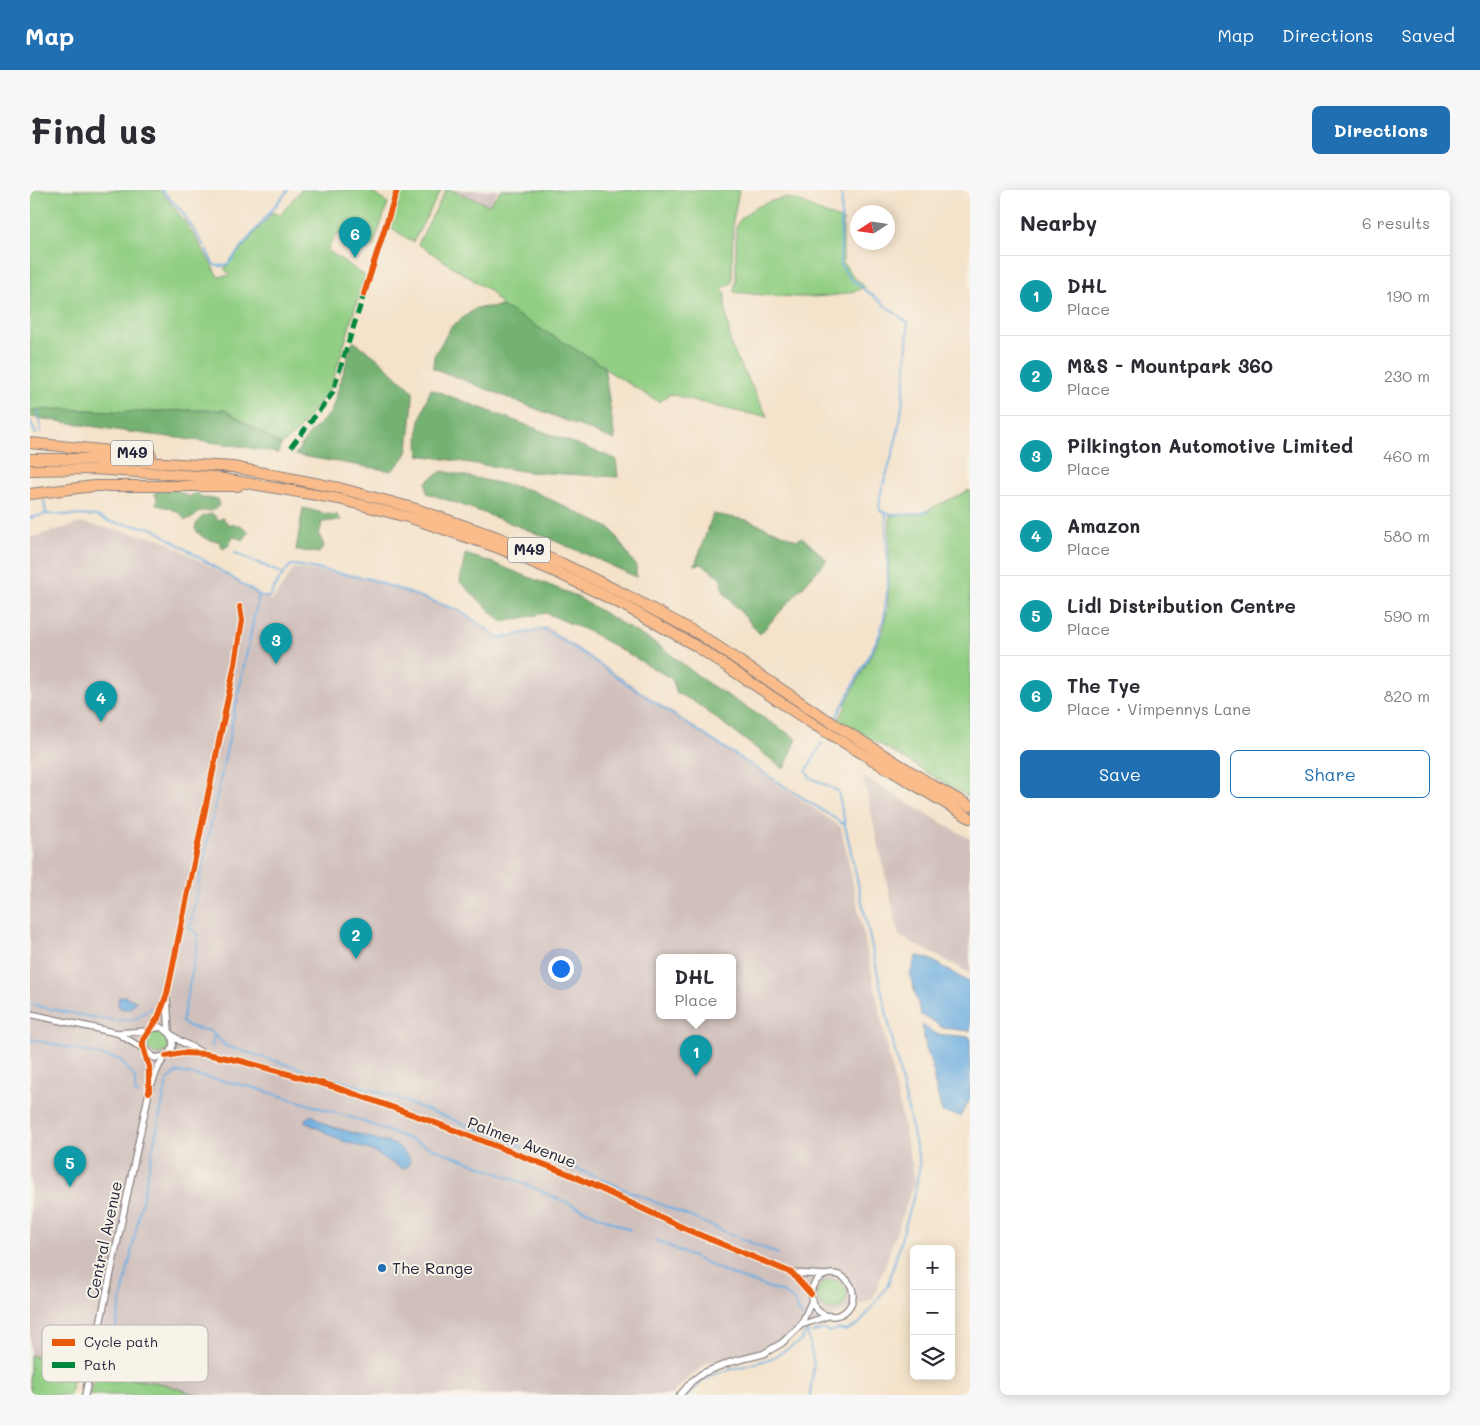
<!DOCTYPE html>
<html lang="en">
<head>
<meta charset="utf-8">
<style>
  body { margin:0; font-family:Mali,sans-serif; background:#f7f7f7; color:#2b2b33 }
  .controls { position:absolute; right:15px; bottom:15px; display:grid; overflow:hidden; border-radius:8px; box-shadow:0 2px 12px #0003 }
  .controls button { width:45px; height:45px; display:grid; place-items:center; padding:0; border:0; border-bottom:1px solid #e1e1e2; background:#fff; color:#2b2b33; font:25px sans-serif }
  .compass { position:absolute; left:820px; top:15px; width:45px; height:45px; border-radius:50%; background:#fff; box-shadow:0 2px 12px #0003; rotate:258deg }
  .you { position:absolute; left:530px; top:778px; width:18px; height:18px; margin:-12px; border:4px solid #fff; border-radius:50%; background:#1a73e8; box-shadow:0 0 0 8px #1a73e833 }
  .badge { display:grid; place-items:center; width:32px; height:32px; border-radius:50%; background:#1f6fb2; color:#fff; font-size:16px; font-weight:700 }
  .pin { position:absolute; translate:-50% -41px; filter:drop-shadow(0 1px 2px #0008) }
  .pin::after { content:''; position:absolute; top:26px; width:18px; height:15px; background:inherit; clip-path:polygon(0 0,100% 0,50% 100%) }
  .popup { position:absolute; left:626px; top:764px; width:80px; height:65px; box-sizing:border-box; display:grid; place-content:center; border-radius:8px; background:#fff; filter:drop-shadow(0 1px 4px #0005); font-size:16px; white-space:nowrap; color:#7c7c81 }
  .popup b { font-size:19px; color:#2b2b33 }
  .popup::after { content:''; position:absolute; left:50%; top:100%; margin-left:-10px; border:10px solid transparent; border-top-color:#fff }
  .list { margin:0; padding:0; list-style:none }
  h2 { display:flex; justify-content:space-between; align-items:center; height:65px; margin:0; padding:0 20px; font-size:21px }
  h2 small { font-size:16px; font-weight:400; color:#7c7c81 }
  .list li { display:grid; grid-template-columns:32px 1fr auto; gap:15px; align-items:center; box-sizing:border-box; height:80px; padding:0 20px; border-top:1px solid #e1e1e2 }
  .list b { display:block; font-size:19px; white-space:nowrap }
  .list p { margin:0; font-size:16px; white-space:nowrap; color:#7c7c81 }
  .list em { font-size:16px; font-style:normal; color:#7c7c81 }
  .actions { display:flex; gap:10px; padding:15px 20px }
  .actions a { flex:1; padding:11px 0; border:1px solid #1f6fb2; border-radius:8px; text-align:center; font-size:18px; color:#1f6fb2 }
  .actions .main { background:#1f6fb2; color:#fff }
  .icon { flex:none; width:28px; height:28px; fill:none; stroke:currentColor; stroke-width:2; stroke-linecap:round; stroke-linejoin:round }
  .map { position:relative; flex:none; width:940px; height:1205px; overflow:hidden; border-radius:8px }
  header { display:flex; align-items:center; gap:30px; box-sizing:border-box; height:70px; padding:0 25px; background:#1f6fb2; color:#fff }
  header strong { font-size:24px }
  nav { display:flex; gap:28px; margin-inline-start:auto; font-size:18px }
  .intro { display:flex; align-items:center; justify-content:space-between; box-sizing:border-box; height:120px; padding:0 30px }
  h1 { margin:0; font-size:35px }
  .button { padding:12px 22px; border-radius:8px; background:#1f6fb2; color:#fff; font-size:18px; font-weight:700 }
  main { display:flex; gap:30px; padding:0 30px }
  aside { flex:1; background:#fff; border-radius:8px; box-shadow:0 2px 12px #0003 }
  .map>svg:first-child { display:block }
  .industrial { fill:#d0c0bc; fill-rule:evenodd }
  .green { fill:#92cf84; stroke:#5a7860 }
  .forest { fill:#75b272; stroke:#4c6a56 }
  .water { fill:#6cade0; stroke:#47688e }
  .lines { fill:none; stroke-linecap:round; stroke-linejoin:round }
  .stream { stroke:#6cade0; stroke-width:2 }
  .minor-casing { stroke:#8b8282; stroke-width:8 }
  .motorway-casing { stroke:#8b8282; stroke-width:12 }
  .minor { stroke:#fff; stroke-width:5.5 }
  .motorway { stroke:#f9bc8a; stroke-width:10 }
  .quiet { stroke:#00873e; stroke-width:5; stroke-dasharray:10 5; stroke-linecap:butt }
  .cycleway-casing { stroke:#f7f3e8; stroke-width:9 }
  .cycleway { stroke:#e8590c; stroke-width:6 }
  .poi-dot { fill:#1f6fb2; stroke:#f7f3e8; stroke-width:2 }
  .labels { text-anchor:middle; stroke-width:4; stroke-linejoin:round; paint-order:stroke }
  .shield { fill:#f7f3e8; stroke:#62616f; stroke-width:1 }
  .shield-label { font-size:15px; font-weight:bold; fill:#22223b }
  .street-label { font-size:16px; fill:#22223b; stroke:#f7f3e8 }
  .poi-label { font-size:16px; fill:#22223b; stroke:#f7f3e8; text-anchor:start }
  .key { fill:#f7f3e8; stroke:#b7b4b4; stroke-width:1 }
  .key-label { font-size:14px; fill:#22223b }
</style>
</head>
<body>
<header>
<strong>Map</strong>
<nav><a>Map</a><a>Directions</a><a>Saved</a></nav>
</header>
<div class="intro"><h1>Find us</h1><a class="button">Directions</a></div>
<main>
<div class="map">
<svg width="940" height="1205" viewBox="0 0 940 1205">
  <rect width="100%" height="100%" fill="#f7f3e8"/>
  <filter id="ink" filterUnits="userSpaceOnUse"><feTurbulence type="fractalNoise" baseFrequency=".02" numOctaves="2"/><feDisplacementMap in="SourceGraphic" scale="10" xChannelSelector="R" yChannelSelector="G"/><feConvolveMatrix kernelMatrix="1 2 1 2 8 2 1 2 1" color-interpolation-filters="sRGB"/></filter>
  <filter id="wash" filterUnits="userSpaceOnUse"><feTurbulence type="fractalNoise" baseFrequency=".0096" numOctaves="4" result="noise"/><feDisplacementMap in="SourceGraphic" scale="20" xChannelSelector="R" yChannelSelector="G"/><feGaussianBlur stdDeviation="1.12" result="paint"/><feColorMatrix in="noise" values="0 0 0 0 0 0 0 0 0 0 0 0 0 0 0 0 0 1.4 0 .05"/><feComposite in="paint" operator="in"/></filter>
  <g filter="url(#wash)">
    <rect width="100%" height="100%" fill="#f4e2c9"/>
    <!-- industrial -->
    <path class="industrial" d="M422,0h46l-8,15z
      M51,333l80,16 111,62 22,-33 76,11 90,32 44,28 42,-13 295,201 74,353 -42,119 -116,51 -50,13 -32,27 -3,5h-475l-33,-11 -79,-12 -55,-17v-817zM630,767h72v58h-72z
      M833,587l107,62v134l-71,-37z"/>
    <!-- green -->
    <path class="green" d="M0,0h130c23,27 42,56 58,87l12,-2 -6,-6 49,-57 6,4 22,-26h67l20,13 -15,44 -36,-13 -10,16 38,26 -34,111 -35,46 -15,12 -31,-20 -61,-15 -56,2 -70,-3 -33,1z
      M372,0h39l-28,52 -23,-15z
      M416,0h5l38,15 12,-15h238l-6,32 -1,61 -10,5 3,5v11l6,42 36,70c-33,-3 -65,-14 -97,-22l-11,8 -157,-96 -12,-15 -72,-47z
      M756,8l13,3 24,12 20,7v43l12,15 10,9c-33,16 -94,9 -131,5l2,-12v-53c6,-17 34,-27 50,-29z
      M940,300v308l-132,-79 8,-12 -1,-2 38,-73 5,-26 2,-91h27z
      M117 853a11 11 0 1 1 22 0a11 11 0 1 1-22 0Z
      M787 1105a15 15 0 1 1 30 0a15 15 0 1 1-30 0Z
      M0,1165l44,13 -4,27h-40z
      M69,1182l6,6 14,3 6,-3 39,6 33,11h-89l-5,-1 -1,1h-13l7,-20z"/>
    <!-- forest -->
    <path class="forest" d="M472,116l102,60 11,74 -182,-72 1,-12 17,-29 25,-19z
      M323,151l24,17 36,33c1,3 -4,56 -6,61 -2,6 -10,13 -15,19l-97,-16 14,-21 22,-22z
      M401,199l185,70 2,18 -90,-5 -109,-17c-3,-28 2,-41 12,-66z
      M33,219l70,3 56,-2h36l56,35 -3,8 -45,-8 -103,-13 -100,-15v-7z
      M412,281l89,19 80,39 25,37v11c-68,-32 -137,-60 -209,-84l-1,-11z
      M147,300l11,7 9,-4 6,5 15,1 1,6c-4,7 -12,6 -19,6l-6,6 -9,3c-5,-10 -18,-13 -29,-15l1,-7 -3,-5 6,-2z
      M273,318l24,6 10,1 4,5 -19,2 -3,13 5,10 -5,8 -23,-3z
      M183,324l5,6 5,-2 6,7h11l9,7 -6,8 -10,-4 -4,9 -6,4 -4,-8c-10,0 -20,-4 -24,-13 3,-10 8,-13 18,-14z
      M683,324l34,6 50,20 5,-3 25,23 -67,74 -36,-41 -4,-16 -18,-13 -7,1z
      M435,364l23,7 86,34 87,52 45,35 91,57 -13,30 -91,-68 -16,-8 -5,-14 -82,-47 -44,-19 -44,9 -42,-40z"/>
    <!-- water -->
    <path class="water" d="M886,766l12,2 42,25v48l-27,-3 -13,-9 -9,-4 -11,-40z
      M93,806l13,5 -6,8 -10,-1 -2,-3 1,-8z
      M892,835l14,9 34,3v62l-9,17 -19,-4 -8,-31v-8l-8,-25z
      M280,926h4l12,9 70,20 7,6 7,8 -1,6 -4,3h-4l-29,-17 -37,-13 -17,-10 -13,-6v-3z"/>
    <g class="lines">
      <!-- stream -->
      <path class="stream" d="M132,0l20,22 22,34
        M812,0l-2,74 11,15 57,44c-2,48 -4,94 -18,140 -4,15 -13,33 -10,48 11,5 37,4 49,0
        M176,60l8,15 8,1 6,-2 60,-74
        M8,221l3,21
        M0,231l6,13
        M14,311l2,13
        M0,328l16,-4 51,2 13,6 42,6 111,69h7c5,-12 12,-23 21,-32h4l75,14 90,32 40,27 44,-9 34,21 89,61 178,114 75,339 -5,28 -27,93 -28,38 -14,8 -7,-2 -11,3 -5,-3 -11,4
        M205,363l48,21
        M229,404l-69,332v3l8,5v7l-16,81 5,4 23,5 16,15 152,46 71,26 107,42 222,94
        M806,528l43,-82 5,-18 4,-36 -2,-68
        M792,553l-16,29 5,6 27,13 7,33
        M0,814c22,5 85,21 104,15 6,-2 11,-7 16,-11
        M0,849l91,21 14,18v14l3,3
        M182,857l2,-12
        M626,1050l77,35 51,18 10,8 8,16
        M777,1140l7,34 -4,31
        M78,1174l59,-283 6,-6 6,-3 73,15 107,33 152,58 119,52
        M658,1205l15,-14 15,-8 52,-14 31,-18 6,-11"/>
    </g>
  </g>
  <g filter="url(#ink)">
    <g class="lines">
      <!-- minor casing -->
      <g class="minor-casing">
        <path id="minor" d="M334,104l33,-104
          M137,809l2,33
          M0,824l87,19 31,-2
          M121,839l9,-2 4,2 16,12 21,11
          M89,844l26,16
          M116,861l9,7 11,-2
          M138,865l14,-2 24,1 35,7 94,26 90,32 144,55 119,56 104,43 19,21
          M119,902v-25l-6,-20v-7l15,-22 9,-24 68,-330 7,-44 -2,-13
          M762,1083l33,2
          M781 1105a21 21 0 1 1 42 0a21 21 0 1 1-42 0Z
          M771,1135l27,-9
          M55,1205l64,-303c3,-9 6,-18 10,-26 6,-12 19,-16 12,-31
          M650,1205l12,-14 11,-8 28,-11 32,-8 19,-11 19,-18 11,-25"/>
      </g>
      <!-- motorway casing -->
      <g class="motorway-casing">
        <path id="motorway" d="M0,253l121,12
          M0,269h63l140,8 106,21 74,20 84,29 66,27 63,31 73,39 119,80 116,72 36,20
          M0,280l63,-1 119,8 127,22 72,19 85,29 62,26 65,32 73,41 117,78 157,94
          M0,304l64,-8h144"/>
      </g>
      <!-- minor -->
      <use href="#minor" class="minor"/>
      <!-- motorway -->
      <use href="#motorway" class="motorway"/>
      <!-- quiet -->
      <path class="quiet" d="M261,257l41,-53 32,-100"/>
      <!-- cycleway casing -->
      <g class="cycleway-casing">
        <path id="cycleway" d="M334,104l33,-104
          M136,866l16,-3 24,1 35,7 94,26 90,32 144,55 119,56 104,43 19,21
          M119,902v-25l-6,-20v-7l15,-22 9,-24 68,-330 7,-44 -2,-13"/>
      </g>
      <!-- cycleway -->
      <use href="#cycleway" class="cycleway"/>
    </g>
  </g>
  <!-- markers -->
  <circle class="poi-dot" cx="352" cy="1078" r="5"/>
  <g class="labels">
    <!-- shield labels -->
    <g class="shield">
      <rect x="81" y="250.5" width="42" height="25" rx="4"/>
      <rect x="478" y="347.5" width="42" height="25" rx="4"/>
    </g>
    <g class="shield-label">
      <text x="102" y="268">M49</text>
      <text x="499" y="365">M49</text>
    </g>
    <!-- street labels -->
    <g class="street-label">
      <text transform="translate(492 952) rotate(21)" y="6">Palmer Avenue</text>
      <text transform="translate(74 1050) rotate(-78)" y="6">Central Avenue</text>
    </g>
    <!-- poi labels -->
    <g class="poi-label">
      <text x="362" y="1084">The Range</text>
    </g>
  </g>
  <!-- legend -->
  <rect x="12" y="1135" width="166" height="57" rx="8" class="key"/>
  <rect x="22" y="1149" width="23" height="7" fill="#e8590c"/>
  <rect x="22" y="1172" width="23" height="6" fill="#00873e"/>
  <g class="key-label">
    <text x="54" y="1157">Cycle path</text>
    <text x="54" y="1180">Path</text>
  </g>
</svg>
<div class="controls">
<button>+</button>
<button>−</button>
<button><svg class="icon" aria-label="layers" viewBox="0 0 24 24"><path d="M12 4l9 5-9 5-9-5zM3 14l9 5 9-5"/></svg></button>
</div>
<svg class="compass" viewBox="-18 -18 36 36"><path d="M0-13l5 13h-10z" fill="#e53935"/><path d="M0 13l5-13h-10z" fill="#7c7c81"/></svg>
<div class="you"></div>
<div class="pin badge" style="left:666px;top:886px;background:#0f9aa8">1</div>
<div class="popup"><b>DHL</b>Place</div>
<div class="pin badge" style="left:326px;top:769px;background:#0f9aa8">2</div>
<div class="pin badge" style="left:246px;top:474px;background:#0f9aa8">3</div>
<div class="pin badge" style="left:71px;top:532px;background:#0f9aa8">4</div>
<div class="pin badge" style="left:40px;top:997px;background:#0f9aa8">5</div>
<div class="pin badge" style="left:325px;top:68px;background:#0f9aa8">6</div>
</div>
<aside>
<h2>Nearby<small>6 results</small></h2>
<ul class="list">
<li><span class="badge" style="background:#0f9aa8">1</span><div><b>DHL</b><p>Place</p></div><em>190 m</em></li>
<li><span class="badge" style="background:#0f9aa8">2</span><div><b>M&amp;S - Mountpark 360</b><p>Place</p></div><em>230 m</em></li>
<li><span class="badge" style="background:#0f9aa8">3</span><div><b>Pilkington Automotive Limited</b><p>Place</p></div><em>460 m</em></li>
<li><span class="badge" style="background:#0f9aa8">4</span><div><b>Amazon</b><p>Place</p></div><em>580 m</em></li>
<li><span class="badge" style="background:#0f9aa8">5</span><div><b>Lidl Distribution Centre</b><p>Place</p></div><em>590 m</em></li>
<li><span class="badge" style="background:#0f9aa8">6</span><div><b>The Tye</b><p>Place · Vimpennys Lane</p></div><em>820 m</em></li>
</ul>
<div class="actions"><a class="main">Save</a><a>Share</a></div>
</aside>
</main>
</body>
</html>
